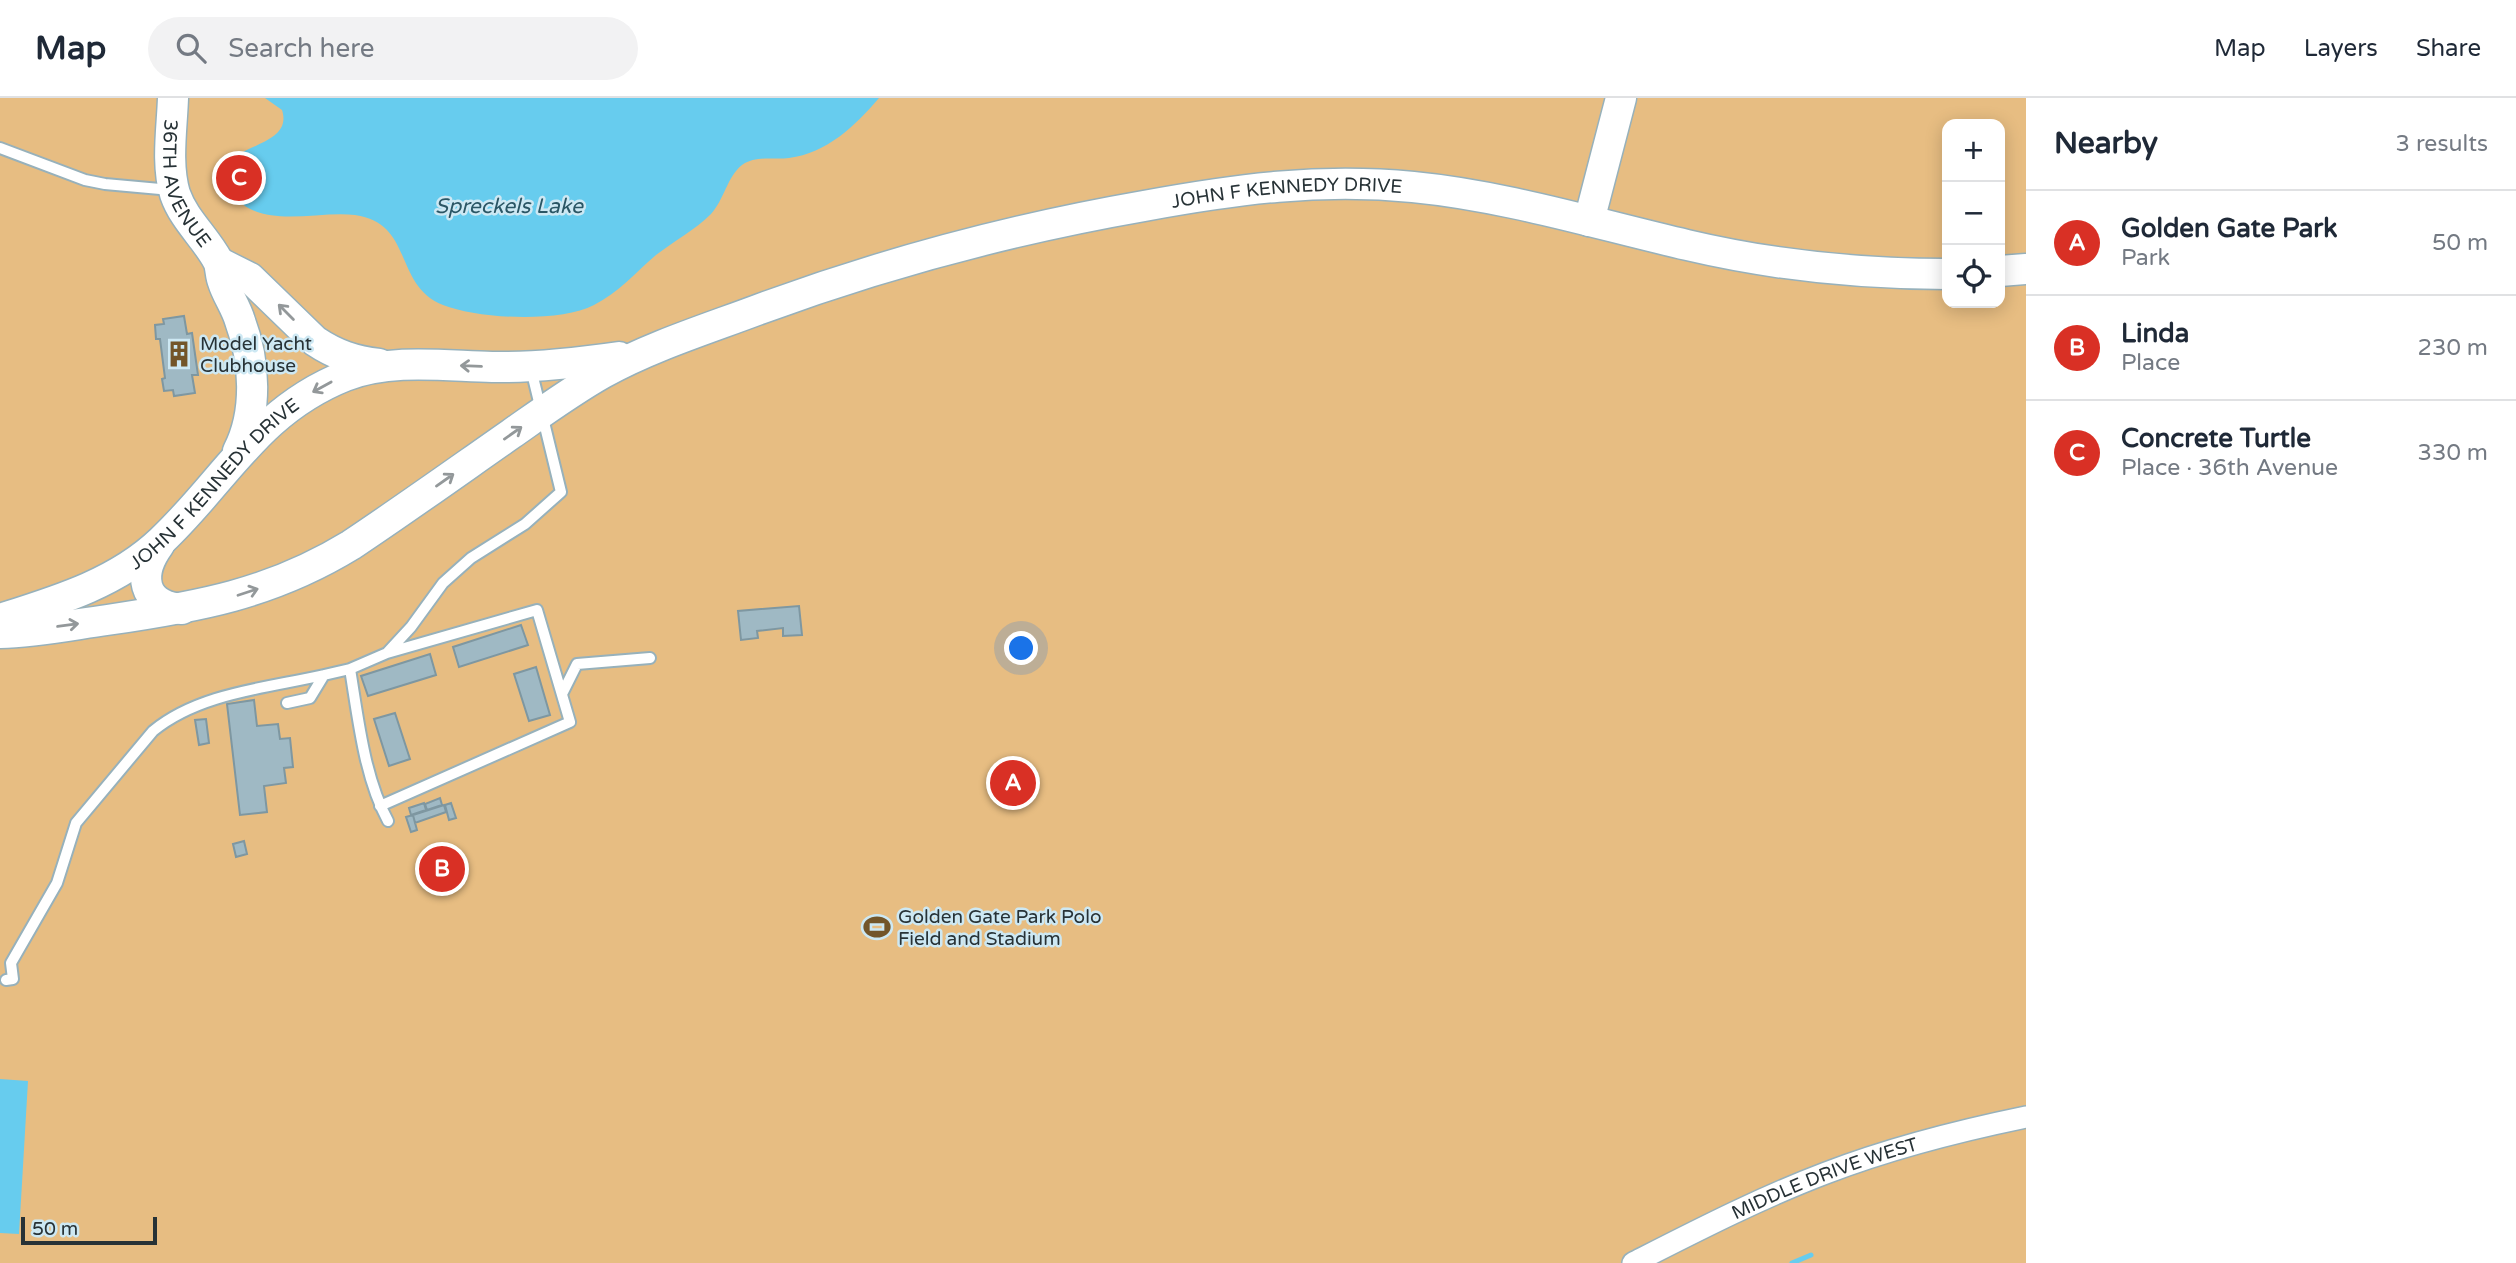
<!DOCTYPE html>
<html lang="en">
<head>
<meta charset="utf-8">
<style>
  body { margin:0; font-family:"Varela Round",sans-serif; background:#f2f2f3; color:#1f2937 }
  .controls { position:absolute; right:21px; top:21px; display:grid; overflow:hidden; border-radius:14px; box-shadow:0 4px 18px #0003 }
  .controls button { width:63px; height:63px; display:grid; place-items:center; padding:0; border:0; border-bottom:2px solid #e0e1e3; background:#fff; color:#1f2937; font:35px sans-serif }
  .scale { position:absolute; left:21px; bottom:18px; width:136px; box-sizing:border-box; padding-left:7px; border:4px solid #273236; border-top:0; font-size:19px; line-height:24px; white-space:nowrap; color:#273236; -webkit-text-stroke:5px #cde8f3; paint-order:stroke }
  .you { position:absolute; left:1022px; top:551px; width:24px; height:24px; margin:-18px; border:5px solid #fff; border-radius:50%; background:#1a73e8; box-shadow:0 0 0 10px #1a73e833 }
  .badge { display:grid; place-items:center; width:46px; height:46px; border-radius:50%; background:#d93025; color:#fff; font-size:23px; font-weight:700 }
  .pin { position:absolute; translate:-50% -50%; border:4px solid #fff; box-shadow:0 2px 7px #0006 }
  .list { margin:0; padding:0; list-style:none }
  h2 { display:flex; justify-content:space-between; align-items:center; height:91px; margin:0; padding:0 28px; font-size:30px }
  h2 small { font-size:23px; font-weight:400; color:#747a83 }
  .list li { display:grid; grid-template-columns:46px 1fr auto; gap:21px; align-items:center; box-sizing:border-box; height:105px; padding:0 28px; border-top:2px solid #e0e1e3 }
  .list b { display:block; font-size:26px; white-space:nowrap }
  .list p { margin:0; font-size:23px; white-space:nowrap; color:#747a83 }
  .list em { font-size:23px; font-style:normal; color:#747a83 }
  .icon { flex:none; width:38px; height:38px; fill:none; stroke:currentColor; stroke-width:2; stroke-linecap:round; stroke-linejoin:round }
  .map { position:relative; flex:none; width:2026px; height:1165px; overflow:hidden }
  header { display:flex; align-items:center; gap:42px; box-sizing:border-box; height:98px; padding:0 35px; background:#fff; border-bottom:2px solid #e0e1e3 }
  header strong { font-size:33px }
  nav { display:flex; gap:38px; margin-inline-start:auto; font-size:24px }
  .search { width:490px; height:63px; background:#f2f2f3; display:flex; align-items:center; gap:18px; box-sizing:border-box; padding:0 24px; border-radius:38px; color:#747a83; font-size:26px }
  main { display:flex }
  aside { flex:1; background:#fff }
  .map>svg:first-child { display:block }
  .green { fill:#e7bd82; fill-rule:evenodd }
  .water { fill:#67ccee }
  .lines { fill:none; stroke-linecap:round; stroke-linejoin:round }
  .stream { stroke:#67ccee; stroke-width:5 }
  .building { fill:#9fb9c4; stroke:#7e97a1; stroke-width:2 }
  .lane-casing { stroke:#97b1bb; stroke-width:14 }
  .street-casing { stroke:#97b1bb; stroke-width:24 }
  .secondary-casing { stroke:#97b1bb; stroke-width:33 }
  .lane { stroke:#fff; stroke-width:10 }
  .street { stroke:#fff; stroke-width:21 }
  .secondary { stroke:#fff; stroke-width:30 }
  .oneway { stroke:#93989a }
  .labels { text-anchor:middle; stroke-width:5; stroke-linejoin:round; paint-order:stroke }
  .street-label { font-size:19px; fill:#273236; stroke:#cde8f3 }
  .poi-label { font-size:19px; fill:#273236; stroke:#cde8f3; text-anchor:start }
  .water-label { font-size:21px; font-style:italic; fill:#2a5665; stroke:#cde8f3 }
</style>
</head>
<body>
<header>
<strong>Map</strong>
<div class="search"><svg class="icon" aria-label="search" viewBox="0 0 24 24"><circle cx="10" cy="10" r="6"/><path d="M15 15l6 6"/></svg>Search here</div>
<nav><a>Map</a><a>Layers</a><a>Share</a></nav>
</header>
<main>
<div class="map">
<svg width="2026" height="1165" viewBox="0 0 2026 1165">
  <rect width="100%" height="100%" fill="#cde8f3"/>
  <!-- green -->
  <path class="green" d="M0,0h2026v1165h-2026zM1947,26h53v179h-53z"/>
  <!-- water -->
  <path class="water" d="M265,0h614c-24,28 -52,55 -90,60 -16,2 -33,-3 -47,7 -15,12 -18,35 -31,49 -16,16 -37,27 -55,41 -20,17 -38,38 -62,50 -35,18 -115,14 -151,0 -50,-20 -29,-82 -88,-90 -39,-5 -99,17 -124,-24 -5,-7 -8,-15 -6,-25 14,-22 68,-22 57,-56z
    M0,981l28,2 -9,153 -19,-1z"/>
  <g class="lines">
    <!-- stream -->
    <path class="stream" d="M1792,1165l19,-8"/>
  </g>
  <!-- building -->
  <path class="building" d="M184,218l3,18 5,-1 6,42h-6l3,18 -21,3 -1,-6 -9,1 -2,-12 3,-1 -5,-39h-4l-1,-14 9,-1 -1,-5z
    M799,508l3,29 -19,1v-8l-26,3 1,7 -17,2 -3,-29z
    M521,527l7,20 -69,22 -6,-20z
    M430,556l6,21 -68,21 -7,-20z
    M536,569l14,48 -21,6 -15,-47z
    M254,602l3,26 21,-2 2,15 10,-1 3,29 -9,1 2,15 -22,3 3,26 -27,3 -13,-111z
    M395,615l15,46 -21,7 -15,-47z
    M206,621l3,24 -10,2 -4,-25z
    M440,700l2,7 -15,5 -2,-6z
    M424,705l2,7 -15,5 -2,-7z
    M451,705l5,15 -7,2 -4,-15z
    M444,707l2,7 -31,11 -2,-8z
    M413,717l4,15 -6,2 -5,-15z
    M244,743l3,13 -11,3 -3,-13z
    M436 771a6 6 0 1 1 12 0a6 6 0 1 1-12 0Z"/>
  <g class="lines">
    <!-- lane casing -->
    <g class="lane-casing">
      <path id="lane" d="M0,50l85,32 20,4 66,6
        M350,571c8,48 14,108 38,152
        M562,596l15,-30 73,-6
        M287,605l23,-5 14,-23 26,-6 37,-16 24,-26 32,-44 28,-25 54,-34 36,-32 -30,-123
        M380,708l190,-84 -33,-112 -150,43
        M6,882l7,-1 -2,-16 46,-80 19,-60 77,-92c46,-38 114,-43 171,-56"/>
    </g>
    <!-- street casing -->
    <g class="street-casing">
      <g id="street">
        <path id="s1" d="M1633,1165c63,-32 127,-65 193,-90 65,-25 132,-42 200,-56"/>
      </g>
    </g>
    <!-- secondary casing -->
    <g class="secondary-casing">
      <g id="secondary">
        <path id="s2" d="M173,0c-1,30 -7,66 2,96 9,26 31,44 43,67 3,6 2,14 5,21 4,13 13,25 17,39 15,40 18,91 -2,130"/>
        <path d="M1589,123l32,-123"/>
        <path d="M220,165l30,15 65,63c21,14 39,20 64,23"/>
        <path d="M2000,173l26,-2"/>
        <path d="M159,447c-21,29 -18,60 23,64"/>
        <path id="s3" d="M0,521c57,-18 117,-36 161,-78 64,-60 96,-130 184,-165 46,-18 100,-10 147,-9 43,1 85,-4 127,-10"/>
        <path id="s4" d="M0,535c36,-1 71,-8 107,-13 90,-13 164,-26 244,-75 54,-36 107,-74 160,-111 30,-21 60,-43 92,-61 49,-27 104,-44 157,-64 125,-46 252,-80 384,-103 93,-17 175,-28 269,-19 93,9 183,37 274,58 85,20 173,29 260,29"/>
      </g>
    </g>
    <!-- lane -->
    <use href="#lane" class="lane"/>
    <!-- street -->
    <use href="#street" class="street"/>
    <!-- secondary -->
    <use href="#secondary" class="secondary"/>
  </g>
  <!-- one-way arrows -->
  <defs><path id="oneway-shaft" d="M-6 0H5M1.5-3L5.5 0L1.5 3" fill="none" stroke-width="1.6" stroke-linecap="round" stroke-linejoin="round" transform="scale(1.75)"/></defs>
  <g class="oneway">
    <use href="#oneway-shaft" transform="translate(286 214) rotate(-135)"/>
    <use href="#oneway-shaft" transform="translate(471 268) rotate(-178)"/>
    <use href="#oneway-shaft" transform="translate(322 289) rotate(151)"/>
    <use href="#oneway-shaft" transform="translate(513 335) rotate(-35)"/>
    <use href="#oneway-shaft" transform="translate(445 382) rotate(-35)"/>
    <use href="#oneway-shaft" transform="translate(248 494) rotate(-18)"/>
    <use href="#oneway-shaft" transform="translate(68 527) rotate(-8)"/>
  </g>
  <!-- icons -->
  <defs>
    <g id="building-bare" transform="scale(2.1)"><path d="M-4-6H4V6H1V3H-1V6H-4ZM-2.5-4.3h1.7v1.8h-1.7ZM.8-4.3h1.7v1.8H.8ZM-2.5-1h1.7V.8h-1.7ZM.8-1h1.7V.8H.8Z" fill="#735529" stroke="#cde8f3" stroke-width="2.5" paint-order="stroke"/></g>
    <g id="stadium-bare" transform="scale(2.1)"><path d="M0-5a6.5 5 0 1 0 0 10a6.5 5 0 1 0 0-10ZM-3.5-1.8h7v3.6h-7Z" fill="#735529" stroke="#cde8f3" stroke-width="2.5" paint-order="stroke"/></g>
  </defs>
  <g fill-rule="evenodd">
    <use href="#building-bare" x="179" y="256"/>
    <use href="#stadium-bare" x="877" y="829"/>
  </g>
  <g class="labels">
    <!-- street labels -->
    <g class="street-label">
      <text dy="7" stroke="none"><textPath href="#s2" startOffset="89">36TH AVENUE</textPath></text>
      <text dy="7" stroke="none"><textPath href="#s4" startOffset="1382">JOHN F KENNEDY DRIVE</textPath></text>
      <text dy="7" stroke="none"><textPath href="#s3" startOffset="259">JOHN F KENNEDY DRIVE</textPath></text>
      <text dy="7" stroke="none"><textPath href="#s1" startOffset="210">MIDDLE DRIVE WEST</textPath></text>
    </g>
    <!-- poi labels -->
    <g class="poi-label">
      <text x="200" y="252">Model Yacht<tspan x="200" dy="22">Clubhouse</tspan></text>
      <text x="898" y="825">Golden Gate Park Polo<tspan x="898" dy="22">Field and Stadium</tspan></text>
    </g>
    <!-- water labels -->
    <g class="water-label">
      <text x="509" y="115">Spreckels Lake</text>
    </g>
  </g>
</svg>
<div class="controls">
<button>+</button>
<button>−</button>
<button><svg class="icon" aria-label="locate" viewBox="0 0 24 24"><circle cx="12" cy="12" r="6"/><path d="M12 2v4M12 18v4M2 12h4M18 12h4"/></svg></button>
</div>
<div class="scale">50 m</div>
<div class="you"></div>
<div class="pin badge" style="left:1013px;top:685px">A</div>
<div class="pin badge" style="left:442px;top:771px">B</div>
<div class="pin badge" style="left:239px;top:80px">C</div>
</div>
<aside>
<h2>Nearby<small>3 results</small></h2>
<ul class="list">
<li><span class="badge">A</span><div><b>Golden Gate Park</b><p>Park</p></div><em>50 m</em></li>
<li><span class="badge">B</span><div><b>Linda</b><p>Place</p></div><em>230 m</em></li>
<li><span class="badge">C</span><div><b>Concrete Turtle</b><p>Place · 36th Avenue</p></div><em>330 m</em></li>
</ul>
</aside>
</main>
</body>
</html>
